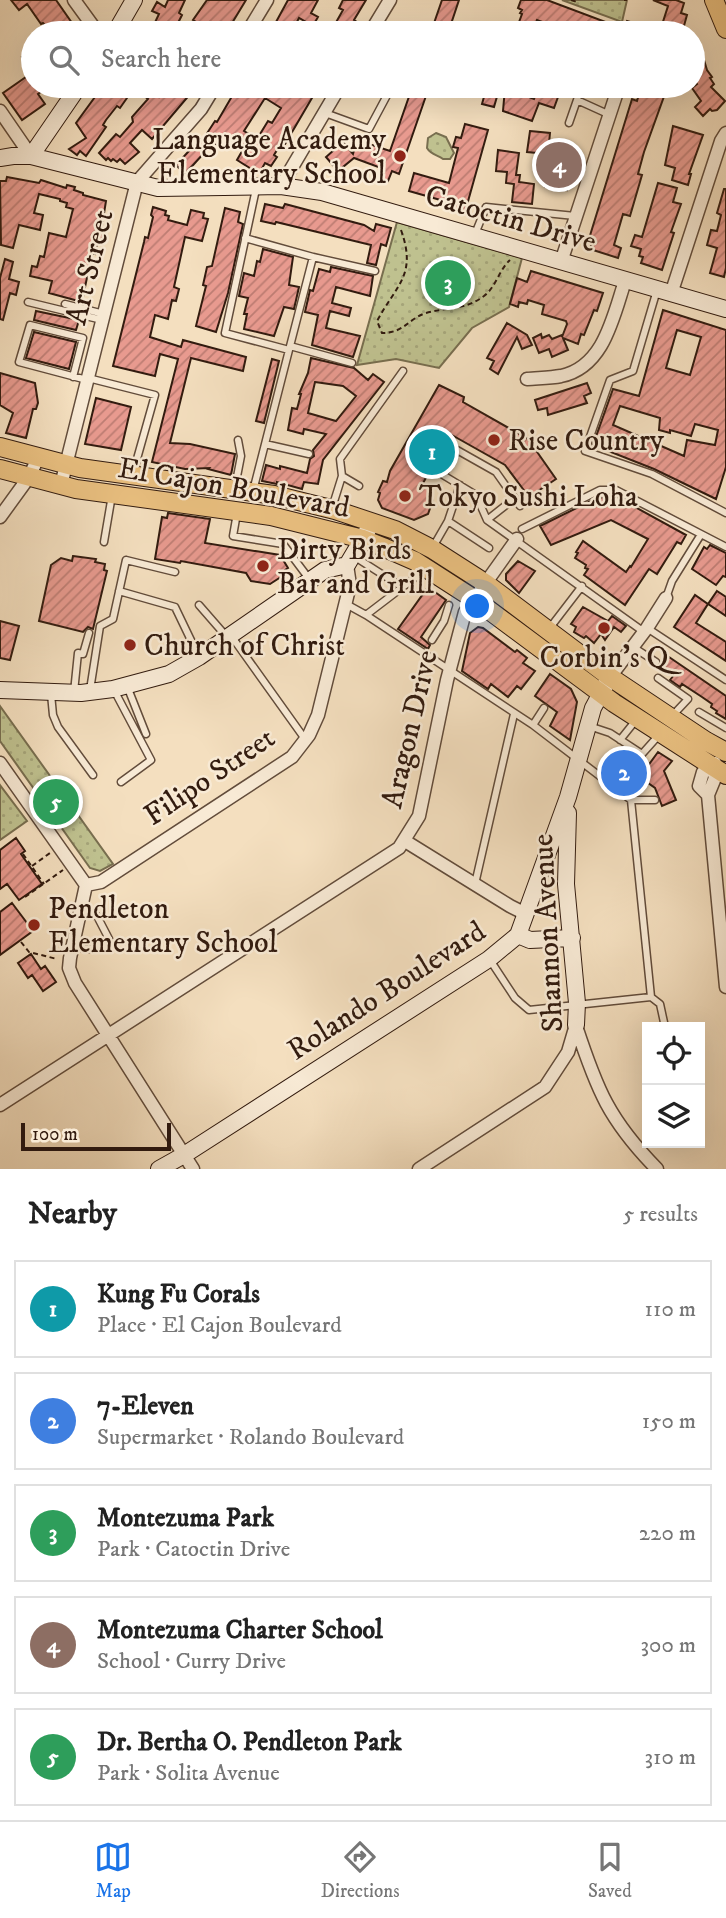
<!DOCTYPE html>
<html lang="en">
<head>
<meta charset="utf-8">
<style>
  body { margin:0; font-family:"IM FELL DW Pica",serif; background:#f6f6f6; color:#222 }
  .controls { position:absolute; right:21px; bottom:21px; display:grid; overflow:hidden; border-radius:0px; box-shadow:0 7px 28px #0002 }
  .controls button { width:63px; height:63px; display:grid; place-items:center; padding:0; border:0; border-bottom:2px solid #e0e0e0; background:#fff; color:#222; font:35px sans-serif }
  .scale { position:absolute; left:21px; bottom:18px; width:150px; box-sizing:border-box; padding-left:7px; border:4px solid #321b0f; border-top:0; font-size:19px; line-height:24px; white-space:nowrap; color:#321b0f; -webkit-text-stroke:5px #f8ead5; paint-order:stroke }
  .you { position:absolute; left:478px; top:607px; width:24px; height:24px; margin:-18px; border:5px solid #fff; border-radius:50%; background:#1a73e8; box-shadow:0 0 0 10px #1a73e833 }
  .badge { display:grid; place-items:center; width:46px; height:46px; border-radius:50%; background:#1a73e8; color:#fff; font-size:23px; font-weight:700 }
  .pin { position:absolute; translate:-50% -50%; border:4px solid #fff; box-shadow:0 2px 7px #0006 }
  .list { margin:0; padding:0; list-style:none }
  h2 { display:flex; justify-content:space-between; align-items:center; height:91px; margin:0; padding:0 28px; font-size:30px }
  h2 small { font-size:23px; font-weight:400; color:#767676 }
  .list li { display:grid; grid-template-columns:46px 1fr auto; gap:21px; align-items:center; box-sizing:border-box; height:98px; margin:0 14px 14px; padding:0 14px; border:2px solid #e0e0e0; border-radius:0px }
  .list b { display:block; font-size:26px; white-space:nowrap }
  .list p { margin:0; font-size:23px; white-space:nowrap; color:#767676 }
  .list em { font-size:23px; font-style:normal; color:#767676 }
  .icon { flex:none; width:38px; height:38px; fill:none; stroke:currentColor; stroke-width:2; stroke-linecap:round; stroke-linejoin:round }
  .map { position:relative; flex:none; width:726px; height:1169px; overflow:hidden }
  .search { position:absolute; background:#fff; box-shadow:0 7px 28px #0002; left:21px; right:21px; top:21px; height:77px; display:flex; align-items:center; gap:18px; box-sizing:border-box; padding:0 24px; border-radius:38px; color:#767676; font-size:26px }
  .sheet { height:651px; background:#fff }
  nav { display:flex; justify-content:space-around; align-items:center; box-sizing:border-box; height:98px; border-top:2px solid #e0e0e0; background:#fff; font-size:19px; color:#767676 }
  nav a { display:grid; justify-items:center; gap:4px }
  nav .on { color:#1a73e8 }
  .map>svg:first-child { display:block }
  .grass { fill:url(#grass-dots); stroke:#786e4f; stroke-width:2 }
  .building { fill:url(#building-hatch); stroke:#321b0f; stroke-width:2; fill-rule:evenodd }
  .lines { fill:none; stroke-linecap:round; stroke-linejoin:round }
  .lane-casing { stroke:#624c3b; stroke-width:9 }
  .street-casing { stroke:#624c3b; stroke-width:15 }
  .secondary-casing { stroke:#321b0f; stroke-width:18 }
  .primary-casing { stroke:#321b0f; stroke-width:20 }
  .path { stroke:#321b0f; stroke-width:2; stroke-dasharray:5 3.5; stroke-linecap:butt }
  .lane { stroke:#f8ead5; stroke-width:6 }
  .street { stroke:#f8ead5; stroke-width:12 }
  .secondary { stroke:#f8ead5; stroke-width:16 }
  .primary { stroke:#eac080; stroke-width:18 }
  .poi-dot { fill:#8f2418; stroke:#f8ead5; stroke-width:2.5 }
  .labels { text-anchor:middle; stroke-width:5; stroke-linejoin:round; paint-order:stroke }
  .poi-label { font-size:30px; fill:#321b0f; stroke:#f8ead5; text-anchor:start }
  .street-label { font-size:30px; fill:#321b0f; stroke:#f8ead5 }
</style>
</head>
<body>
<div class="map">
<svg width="726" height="1169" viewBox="0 0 726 1169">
  <defs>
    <pattern id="grass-dots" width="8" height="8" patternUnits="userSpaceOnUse" patternTransform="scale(1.75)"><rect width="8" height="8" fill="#bfc18f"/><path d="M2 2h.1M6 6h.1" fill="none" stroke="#a5a57a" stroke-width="1.8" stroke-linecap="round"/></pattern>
    <pattern id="building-hatch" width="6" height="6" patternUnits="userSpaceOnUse" patternTransform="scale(1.75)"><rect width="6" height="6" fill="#e89a8f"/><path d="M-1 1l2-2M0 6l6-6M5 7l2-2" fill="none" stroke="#bd7d73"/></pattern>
  </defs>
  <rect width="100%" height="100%" fill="#f4dfbf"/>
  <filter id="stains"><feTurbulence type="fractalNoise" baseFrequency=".00286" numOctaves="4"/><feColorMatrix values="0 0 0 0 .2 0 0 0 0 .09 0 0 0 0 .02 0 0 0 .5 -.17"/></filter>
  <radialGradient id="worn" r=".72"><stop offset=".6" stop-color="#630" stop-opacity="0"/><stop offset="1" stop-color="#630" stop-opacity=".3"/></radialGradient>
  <!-- grass -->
  <path class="grass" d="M562,0h65l-5,22z
    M436,133l10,4 8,16 -4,6h-7c-5,-4 -12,-4 -16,-11l1,-10z
    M397,222l125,36 -13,49 -37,21 -33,40 -43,-9 -39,6z
    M0,706l113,158 -13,7 -10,-3 -90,-127z
    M0,785l27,36 -27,19z"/>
  <!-- building -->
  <path class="building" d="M11,0h45l23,33h-19l-3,-4 -5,3 -4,-6 -1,1 -4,-4 -2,1 -14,-20 -8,6z
    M168,0h17l-6,13 3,2 -9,18h-23l9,-19 -7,-3 5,-9 8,5z
    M207,0h39l-20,33h-23l3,-5 -13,-8z
    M288,0h30l-7,13 7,4 -5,9 -14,-8 -8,15h-21z
    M343,0h23l-12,20 3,2 -5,9 -4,2h-18l13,-23 -4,-2z
    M442,0h17l-11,33 -16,-4z
    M521,0h26l77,29 3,-8 33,10 8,-25 -15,-6h23l8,3 -3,10 6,2 -5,18h-109l-36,-13 -5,13h-17l7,-19 -2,-1 2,-3 -4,-2z
    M33,49v37h16l-11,8 7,10 -23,16 -19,-27 30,-21 -11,-15z
    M701,50l6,20 5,7 -2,1 4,6 -3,3 14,14 -8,9 -5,1 -2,-2 -7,7 -8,-9 6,-6 -9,-13 5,-4 -4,-6v-11l2,-1 -2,-14z
    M103,86h44l12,11 9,-11h29l-45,53 -10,-9 -12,13 9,9 -14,12 -5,-5 -3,3 -4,-3 -2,2 -3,-3 -2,2 -7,-7 17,-19 4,3 13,-15 -1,-5 16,-18 -14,-11 -14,20 -3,-2 -11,14 -3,5 3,2 -20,29 -6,-5 -3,4 -8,-6 17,-11 -10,-15z
    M238,86h47l9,5 3,-5h22l-34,58 -3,-2 -8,13 3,2 -6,9 -6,-3 -5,9h-4l-19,-12 8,-14 -18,-11 -7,12 -7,-4 -28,31 -9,-9 24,-26 2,2 13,-20 2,1zM265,98l16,10 -9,15 -4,-2 -11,18 -13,-8z
    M487,86h13l-6,21 -12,-3z
    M539,86h23l-8,22 -15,-5 -7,18 -29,-10 2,-23 29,11z
    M648,86l19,2 -23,64 -6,22 4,1 -12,41 -7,-2 -9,31 7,3 -3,10 -28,-9 2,-7h-4l44,-143 5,2 4,-13 5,1z
    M412,88l15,5 -28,81 -7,-3 -4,10 -8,-2 4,-10 -30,-11 -16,13 -12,-14 17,-15 10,12 4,-14 33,11z
    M465,124l23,6 -23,82 -15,-4 1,-5 -42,-12 5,-18 35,10 9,-35 -5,-1 3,-10 5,1z
    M673,126l30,9 -14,39h2l-3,11 -16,-5 3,-12 -10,-3z
    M530,131l20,2 -2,21 -21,-2z
    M498,150l21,3 -3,22h4l-1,7 15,2 -2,20 -20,-2 2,-18 -8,-1 1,-11 -11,-1z
    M549,155l11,1 -1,12 10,1 -2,21 -22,-3z
    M7,177l32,6 2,-3 25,8 1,-3 8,2 -1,3 9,3v2l23,6 -5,31 3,1 -2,7h-3l-2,3 -2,11 -3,-1 -10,49 -33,-9 3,-12 -22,-5 2,-10 5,1 3,-11 4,1 5,-24 17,4 7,-28 -7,-2 1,-4 -7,-2v-2l-21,-5 -5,19 9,2 -3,15 -21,-5 -6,23 -12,-3 -1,-64h6z
    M658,183l19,5 -4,14 8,2 -10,28 3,1 -12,37 -21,-7 2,-6 -4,-1 2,-7 -10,-3 4,-11 7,2z
    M724,189h2v79l-2,9 -14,-4 7,-25 -10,-3 4,-15 6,1 4,-16 -4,-2z
    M265,204l18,4 2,-4 79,21 10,6 2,-7 15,4 -5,18 -5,-2 -5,21 -9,-2 4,-18 -95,-23 -1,2 -14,-3z
    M153,207l13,4 -1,4 4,1 -1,4 19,5 4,-15 13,3 -1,5 5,1 -6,22 -17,-4 -11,50 5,2 -3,12 -4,-1 -4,19 -13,-4 -5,22 31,10 2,-7 63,17 -3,14 -52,-13 -21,85 20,1 45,10 -4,21 -23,-6 1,-1 -24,1 -33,-7 26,-103 -18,-5 -5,22 -42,-10 31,-124 1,-5 3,1 5,-21 -2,-2z
    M225,208l15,4 -2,10 5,2 -15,69 -12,39 -20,-6 10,-40 -3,-1 4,-18 5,-1z
    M263,249l30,8 -4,28 10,2 -5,22 -10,-2 -10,29 -30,-7 3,-15h-3l4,-16 -9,-2 5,-23 10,3 3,-15 3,1z
    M5,259l8,3 -4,17 10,3 -3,13 -6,-2 -7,27 -3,-1v-41z
    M331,267l42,9 -3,20 -34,-9 -4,16 19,5 -2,8 -19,-5 -4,17 34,8 -7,21 -41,-12 6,-30 -13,-3 5,-22 3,1 6,-22 11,3z
    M531,271l72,22 -6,18 -3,-1 -10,25 -3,-1 -3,10 -15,-6 5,12 -16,7 -3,-8 -10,4 -6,-15 8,-4 1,4 7,-3 3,4 10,-4v2l5,-13 -1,-3 -24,-7 2,-9 -16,-5 -1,4 -8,-2 -1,5 -8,-3 7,-26 10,4z
    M663,310l63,20v137l-10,32 -62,-30 -61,-24 20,-56 26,7zM677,330l24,7 -11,38 -24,-7zM620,406l40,12 -1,12 11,3v-3l21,6 4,-12 23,6 -3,15 -28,-5 -3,16 -71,-31z
    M36,311l43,9 -3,10 -42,-10z
    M507,323l20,12 5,10 -10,4 -5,-12 -19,37 -8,-5 4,-8 -7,-3z
    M34,332l42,10 -7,27 -43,-11z
    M311,358l43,10 14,12 5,-6 11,8 -61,78 -5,24 -14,-2 -2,7 -25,-7v2l-15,-3 4,-16 14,4v-3l27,7 3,-14 4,-3 -1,-6 13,-16 -22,-5 -1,5 -15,-4 4,-22 5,1 4,-15h-2l9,-21zM315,382l28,4 13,10 -20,25 -28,-8z
    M272,359l7,2 -15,62 -8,-2z
    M0,373l35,10 3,20 -2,6h-3l-7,29 -20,-5 7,-20 -13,-8z
    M587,383l4,10 -7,3 3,7 -39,12 -1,-7 -9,2 -3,-10z
    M439,385l25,12 -1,5 65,37 28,40 -27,18 -24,-32 -55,-31 -28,51 6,2 5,13 -5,14 -14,6 -32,-12 -4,-8 2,-7 -2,-1 5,-11 4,1 3,-11z
    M96,398l35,9 -10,43 -36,-6z
    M608,496h7l71,39 -5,9 -4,-2 -20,32 -8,-5 -24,36 -41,-30 4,-6 -3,-1 1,-3 -11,-7 3,-5 -2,-1 7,-11 43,31 4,-6 1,1 17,-28 -37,-19 -60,25 -11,-19 55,-27z
    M168,513l42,6 -5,24 75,12 8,13 -3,2 2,3 -17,11 -19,-3 -5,-8 -65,-12 -1,2 -25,-4 7,-42 5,1z
    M710,545l16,8v24l-3,-1 -7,9 -24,-16 12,-22 3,2z
    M73,556l23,3 -1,3 10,2 -1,6 3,1 -14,58 -5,-2 -5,5 -44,-11 12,-56 10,-7 11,3z
    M518,561l17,10 -16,22 -13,-13v-6z
    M428,587l18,13 -25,37 9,8 -2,4 -30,-20z
    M717,591l9,6v19l-18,-12 -12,19 30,19v19l-52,-34 21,-32 13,9z
    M583,607l25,14 4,-5 14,10 -5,6 -7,-5 -9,13 -4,-6 -7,9 -8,-7 -2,2 -10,-6 2,-5 -5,-3z
    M0,621l19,5 -9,34 -10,-2z
    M478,627l5,1 32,24 2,-2 10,8 -4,5 12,8 -14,18 -4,-3 -9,11 -17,-13 -3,5 -26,-18 8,-38z
    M669,657l57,39v23l-10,-6 1,-2 -6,-4 1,-3 -10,-7 -20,-13 -2,3 -10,-7 4,-5 -11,-9z
    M550,674l21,15 6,13 -7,38 -20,-14 7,-14 -22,-16z
    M613,751l29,23 16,-22 14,9 -8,10 12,29 -14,6 -7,-18 -14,-10 -11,14 -31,-23z
    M16,838l9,13 -4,3 21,30 -23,16 -12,-16 -7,5v-39z
    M12,903l21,28 -33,24v-43z
    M31,954l10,15 4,-3 11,16 -13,9 -11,-16 -4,3 -10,-15z"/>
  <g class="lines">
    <!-- lane casing -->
    <g class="lane-casing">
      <path id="lane" d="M577,100l4,-14
        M325,113l44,16 23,-43
        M569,123l8,-23 33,15
        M475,234l11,-27 89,9
        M245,238l68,19 -24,93
        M313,257l62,14
        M657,290l-24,81 -23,9 -25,71 67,23 74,39
        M28,302l74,18
        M65,304l39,10
        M290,346l62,17
        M73,377l10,-39 -53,-13 -11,37 68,18
        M88,378l67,17 -22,78
        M265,444l44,10
        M342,476l17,10
        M235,487l6,-31 -3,-16
        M253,491l36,-141 -64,-17 31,-144
        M520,506l-24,-34 -39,-22 -14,25 33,20 11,25 157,112
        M332,508l10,-32 -2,-17 63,-88
        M237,513l-4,23 50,8 27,36
        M487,520l28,-22
        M448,521l41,27
        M522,529l78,-39h16l110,57
        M104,542l8,-47
        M433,547l15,-26 12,-36
        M355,557l47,30
        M119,591l56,16 24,50
        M666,598l6,-17 28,-45
        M346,604l20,11 59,-45
        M199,605l27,31
        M366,615l167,110 98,75 20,197 -122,13 -14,-12 -25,-38
        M647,628l79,52
        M549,629l33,-43
        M232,637l73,102
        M432,640l12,-19 5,-16
        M633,647l23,15
        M658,678l30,21 -16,17
        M127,686l19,48
        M90,690l10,-64 13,-7 13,-59 49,12
        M114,690l37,70 -30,22
        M74,692l4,-39 5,1 6,-21
        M51,694l2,21 5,12 35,48
        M699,712l27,16
        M533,725l11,-17
        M589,726l21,7 32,21 17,-19
        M620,740l16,-20
        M631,800h24
        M475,884l39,-170
        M72,948l18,1 19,-10 -12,-23 -16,-2
        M651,997l9,7 5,23"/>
    </g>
    <!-- street casing -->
    <g class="street-casing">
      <path id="street" d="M74,0l24,33
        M247,33l20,-33
        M370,33l20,-33
        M0,111l31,45
        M281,186l59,-100
        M561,262l58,-176
        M671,294l50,-153 5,-8
        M527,379c11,-1 23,-1 34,-3 43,-9 52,-59 64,-95
        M61,485l76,-303 64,-73 14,-23
        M0,517l29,-40 9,-19
        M610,677l37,-49 19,-30
        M0,763l86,122 -16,73 -1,10 6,15 118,186
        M712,767l3,11 -7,17 18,192
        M708,795l-9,-9 4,-14 12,-9
        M405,841l105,65 16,8
        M86,885l15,-3 191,-125 17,-22 9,-20 32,-130 -3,-20
        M576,1026c21,64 33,94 81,143
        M0,1105l399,-257 20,-32 28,-136 18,-68 52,-73
        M419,1169l126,-82 23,-35 8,-27"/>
    </g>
    <!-- secondary casing -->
    <g class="secondary-casing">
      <path id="secondary" d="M115,33l19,-33
        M31,156l48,-70
        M0,158l13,-2h18l127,32 123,-2 41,6 404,117
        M0,690l81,3 32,-4 56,-15 30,-17 126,-87 22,-5 22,-37
        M568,813l-2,71 11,119 -1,22
        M518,935l12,5 42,-2
        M159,1169l25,-14 305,-196 29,-24 50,-138 25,-89 14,-26"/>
    </g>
    <!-- primary casing -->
    <g class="primary-casing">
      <path id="primary" d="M714,0l12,29
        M0,447l80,21 194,27 61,15 60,20 37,19 53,34 125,94 96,64 20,11
        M0,469l76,20 195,27 92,23 20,8 32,14 59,38 140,104 112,72"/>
    </g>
    <!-- path -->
    <path class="path" d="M571,0l6,2v-2
      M624,0h3
      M401,230c16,45 -4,54 -24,91l5,12c22,0 26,-14 44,-20 21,-6 40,-3 58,-17 12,-9 15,-26 26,-36
      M23,854l21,30
      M32,866l18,-13
      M25,897l38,-27
      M21,942l8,10 28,7"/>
    <!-- lane -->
    <use href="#lane" class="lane"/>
    <!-- street -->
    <use href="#street" class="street"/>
    <!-- secondary -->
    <use href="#secondary" class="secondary"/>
    <!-- primary -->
    <use href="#primary" class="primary"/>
  </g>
  <!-- markers -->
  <g class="poi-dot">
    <circle cx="400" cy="156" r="7"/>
    <circle cx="494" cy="440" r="7"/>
    <circle cx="405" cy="496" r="7"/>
    <circle cx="263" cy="566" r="7"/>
    <circle cx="604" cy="628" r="7"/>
    <circle cx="130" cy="645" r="7"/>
    <circle cx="34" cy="925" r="7"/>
  </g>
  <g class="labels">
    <!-- poi labels -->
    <g class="poi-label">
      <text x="386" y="149" text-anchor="end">Language Academy<tspan x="386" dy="34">Elementary School</tspan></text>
      <text x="508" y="450">Rise Country</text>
      <text x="419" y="506">Tokyo Sushi Loha</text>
      <text x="277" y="559">Dirty Birds<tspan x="277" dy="34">Bar and Grill</tspan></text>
      <text x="144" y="655">Church of Christ</text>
      <text x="604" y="667" text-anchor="middle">Corbin's Q</text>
      <text x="48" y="918">Pendleton<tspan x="48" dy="34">Elementary School</tspan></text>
    </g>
    <!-- street labels -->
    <g class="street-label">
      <text transform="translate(511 218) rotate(16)" y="10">Catoctin Drive</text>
      <text transform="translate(89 267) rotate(-76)" y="10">Art Street</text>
      <text transform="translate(234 487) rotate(10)" y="10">El Cajon Boulevard</text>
      <text transform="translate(409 729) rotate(-77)" y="10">Aragon Drive</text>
      <text transform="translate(209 776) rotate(-34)" y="10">Filipo Street</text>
      <text transform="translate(547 933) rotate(-93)" y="10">Shannon Avenue</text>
      <text transform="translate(386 990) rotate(-33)" y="10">Rolando Boulevard</text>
    </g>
  </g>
  <rect width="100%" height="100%" filter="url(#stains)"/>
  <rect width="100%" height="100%" fill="url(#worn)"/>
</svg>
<div class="controls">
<button><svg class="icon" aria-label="locate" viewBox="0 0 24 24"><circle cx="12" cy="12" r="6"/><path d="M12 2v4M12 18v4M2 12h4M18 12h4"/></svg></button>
<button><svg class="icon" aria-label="layers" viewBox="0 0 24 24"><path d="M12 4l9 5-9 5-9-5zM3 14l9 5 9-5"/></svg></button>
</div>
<div class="scale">100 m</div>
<div class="you"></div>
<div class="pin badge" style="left:432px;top:452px;background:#0f9aa8">1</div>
<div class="pin badge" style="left:624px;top:773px;background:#3f7fe0">2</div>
<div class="pin badge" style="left:448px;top:283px;background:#2e9e5b">3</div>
<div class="pin badge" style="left:559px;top:165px;background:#8d6e63">4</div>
<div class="pin badge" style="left:56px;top:802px;background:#2e9e5b">5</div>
<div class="search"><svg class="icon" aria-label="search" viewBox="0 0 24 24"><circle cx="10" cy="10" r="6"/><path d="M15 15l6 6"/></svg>Search here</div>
</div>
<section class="sheet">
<h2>Nearby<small>5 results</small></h2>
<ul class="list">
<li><span class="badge" style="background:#0f9aa8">1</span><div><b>Kung Fu Corals</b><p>Place · El Cajon Boulevard</p></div><em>110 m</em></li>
<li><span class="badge" style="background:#3f7fe0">2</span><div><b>7-Eleven</b><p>Supermarket · Rolando Boulevard</p></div><em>150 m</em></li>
<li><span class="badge" style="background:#2e9e5b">3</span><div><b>Montezuma Park</b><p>Park · Catoctin Drive</p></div><em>220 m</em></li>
<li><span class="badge" style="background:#8d6e63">4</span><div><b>Montezuma Charter School</b><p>School · Curry Drive</p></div><em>300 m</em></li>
<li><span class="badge" style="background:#2e9e5b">5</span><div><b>Dr. Bertha O. Pendleton Park</b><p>Park · Solita Avenue</p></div><em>310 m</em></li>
</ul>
</section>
<nav>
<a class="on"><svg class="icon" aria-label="map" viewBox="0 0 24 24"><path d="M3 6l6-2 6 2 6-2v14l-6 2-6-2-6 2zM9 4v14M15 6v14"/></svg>Map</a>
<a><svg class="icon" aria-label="directions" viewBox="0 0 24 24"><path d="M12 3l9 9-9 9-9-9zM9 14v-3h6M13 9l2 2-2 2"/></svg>Directions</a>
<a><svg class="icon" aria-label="saved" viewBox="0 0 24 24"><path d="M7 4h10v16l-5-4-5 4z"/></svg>Saved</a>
</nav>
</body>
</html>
